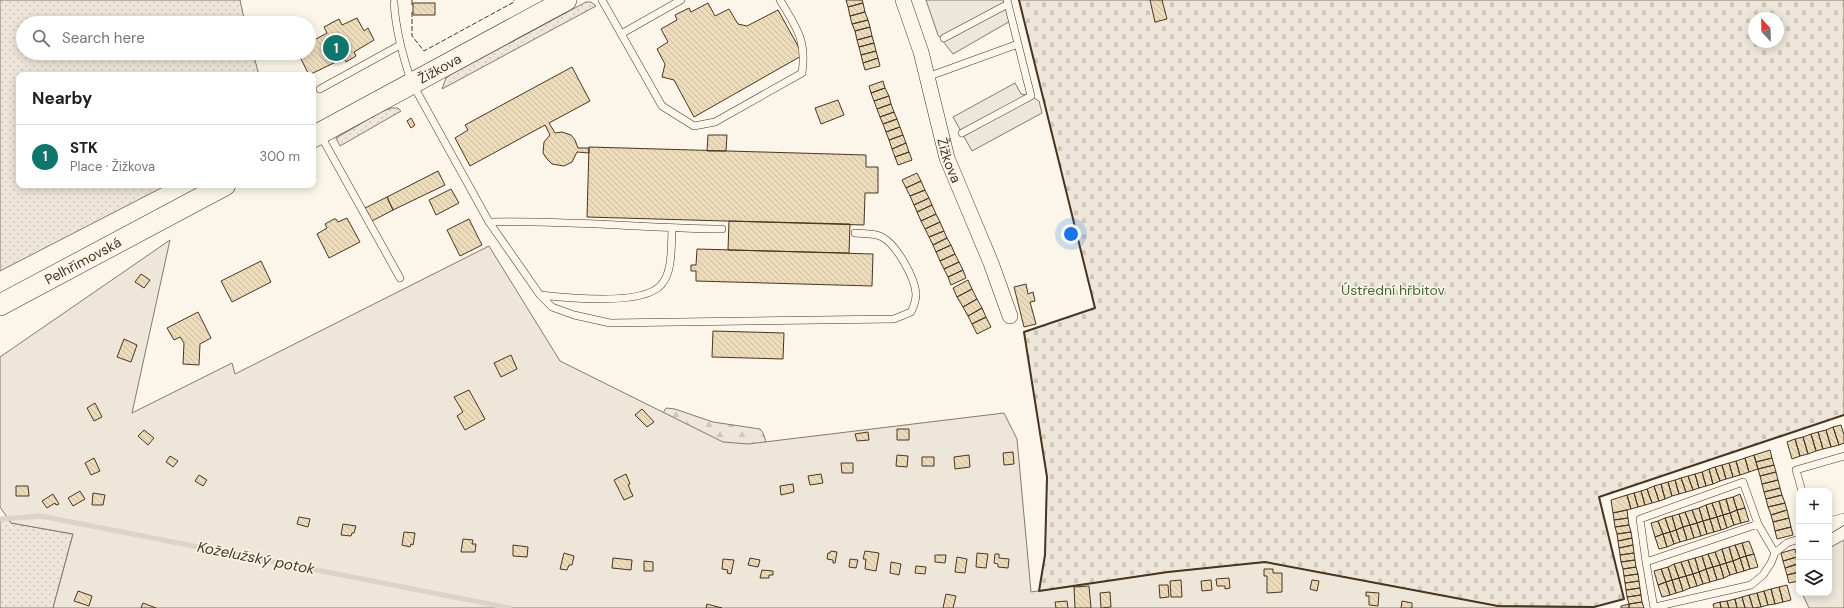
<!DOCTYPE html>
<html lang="en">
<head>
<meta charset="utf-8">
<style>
  body { margin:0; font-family:"DM Sans",sans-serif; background:#f2f2f2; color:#202124 }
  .controls { position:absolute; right:12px; bottom:12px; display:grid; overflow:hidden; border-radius:8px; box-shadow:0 2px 10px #0003 }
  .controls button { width:36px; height:36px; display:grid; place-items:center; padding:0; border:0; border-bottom:1px solid #e0e0e0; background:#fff; color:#202124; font:20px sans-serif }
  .compass { position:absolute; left:1748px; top:12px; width:36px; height:36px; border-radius:50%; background:#fff; box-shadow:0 2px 10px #0003; rotate:338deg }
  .you { position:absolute; left:1071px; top:234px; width:14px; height:14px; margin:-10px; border:3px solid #fff; border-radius:50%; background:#1a73e8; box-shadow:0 0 0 6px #1a73e833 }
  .badge { display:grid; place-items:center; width:26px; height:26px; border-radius:50%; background:#0f766e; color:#fff; font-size:13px; font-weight:700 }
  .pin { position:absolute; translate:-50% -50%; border:2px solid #fff; box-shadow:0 1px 4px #0006 }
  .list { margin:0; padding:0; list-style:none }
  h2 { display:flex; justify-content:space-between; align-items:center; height:52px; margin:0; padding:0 16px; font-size:17px }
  h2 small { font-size:13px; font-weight:400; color:#757577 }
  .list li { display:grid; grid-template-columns:26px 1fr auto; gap:12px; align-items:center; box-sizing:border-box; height:64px; padding:0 16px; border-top:1px solid #e0e0e0 }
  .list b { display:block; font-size:15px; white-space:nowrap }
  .list p { margin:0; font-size:13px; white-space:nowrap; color:#757577 }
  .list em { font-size:13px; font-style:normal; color:#757577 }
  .icon { flex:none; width:22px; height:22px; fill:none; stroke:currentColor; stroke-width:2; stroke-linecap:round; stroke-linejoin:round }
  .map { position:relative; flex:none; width:1844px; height:608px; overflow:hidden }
  .search { position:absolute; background:#fff; box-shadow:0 2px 10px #0003; left:16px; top:16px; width:300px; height:44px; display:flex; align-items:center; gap:10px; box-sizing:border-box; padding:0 14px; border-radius:22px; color:#757577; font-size:15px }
  .panel { position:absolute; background:#fff; box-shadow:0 2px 10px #0003; left:16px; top:72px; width:300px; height:116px; border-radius:8px }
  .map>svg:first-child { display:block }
  .grass { fill:url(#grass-dots); stroke:#887966 }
  .forest { fill:url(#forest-firs); stroke:#887966 }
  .cemetery { fill:url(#cemetery-stones); stroke:#887966; fill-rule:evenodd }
  .garden { fill:#ede6d9; stroke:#887966 }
  .parking { fill:#ede7d9; stroke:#887966 }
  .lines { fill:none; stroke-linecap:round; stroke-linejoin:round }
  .stream { stroke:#dcd4c6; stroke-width:5 }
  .building { fill:url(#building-back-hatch); stroke:#4a3520 }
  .lane-casing { stroke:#4a3520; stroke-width:8 }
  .street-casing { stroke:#4a3520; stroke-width:16 }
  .secondary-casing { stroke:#4a3520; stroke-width:22 }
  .lane { stroke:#fbf6e9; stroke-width:7 }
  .street { stroke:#fbf6e9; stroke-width:15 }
  .secondary { stroke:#fbf6e9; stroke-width:21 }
  .fence { stroke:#4a3520; stroke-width:1; stroke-dasharray:5 2; stroke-linecap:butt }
  .wall { stroke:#4a3520; stroke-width:2 }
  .labels { text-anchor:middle; stroke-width:3; stroke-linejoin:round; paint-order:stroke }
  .street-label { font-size:14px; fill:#4a3520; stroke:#fbf6e9 }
  .park-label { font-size:14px; fill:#436837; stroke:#fbf6e9 }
  .water-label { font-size:15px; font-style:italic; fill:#4a3520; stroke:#fbf6e9 }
</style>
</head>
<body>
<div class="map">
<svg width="1844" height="608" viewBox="0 0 1844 608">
  <defs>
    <pattern id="grass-dots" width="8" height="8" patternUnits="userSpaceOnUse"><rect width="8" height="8" fill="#ede6d9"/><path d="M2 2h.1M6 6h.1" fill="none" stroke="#cdc6ba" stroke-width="1.8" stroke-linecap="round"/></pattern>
    <pattern id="forest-firs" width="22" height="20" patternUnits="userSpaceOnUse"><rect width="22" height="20" fill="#ede6d9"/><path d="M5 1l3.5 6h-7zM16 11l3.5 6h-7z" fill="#cdc6ba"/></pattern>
    <pattern id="cemetery-stones" width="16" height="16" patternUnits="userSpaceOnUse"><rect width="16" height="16" fill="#ede6d9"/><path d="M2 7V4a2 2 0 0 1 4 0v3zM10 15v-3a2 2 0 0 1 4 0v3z" fill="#cdc6ba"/></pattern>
    <pattern id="building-back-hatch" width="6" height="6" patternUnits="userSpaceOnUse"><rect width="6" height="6" fill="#ecdcbc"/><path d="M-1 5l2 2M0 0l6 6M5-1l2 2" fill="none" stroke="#ccbda1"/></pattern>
  </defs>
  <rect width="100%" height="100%" fill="#fbf6e9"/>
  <!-- grass -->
  <path class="grass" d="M0,0h240l5,23h-222v30h230l6,22h-240v110h148l-167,86z
    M586,2h5l5,4 -154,83 4,-11 6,-4z
    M391,108h7l3,3 -61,35 -4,-8 45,-26z
    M7,517l4,6 62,11 -20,74h-53v-89z"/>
  <!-- forest -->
  <path class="forest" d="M666,408l9,1 38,13 47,7c8,8 6,23 5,33l-105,-44z"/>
  <!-- cemetery -->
  <path class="cemetery" d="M1019,0h825v415l-245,82 25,102 -30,8 -96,-1 -233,-44 -97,10 -129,19 6,-36 2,-78 -23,-145 71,-24zM1754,18h24v24h-24z"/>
  <!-- garden -->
  <path class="garden" d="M170,240l-38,173 100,-50 3,11 254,-128 71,115 163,81 25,2 256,-31 13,26 14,153 137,-20 97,-10 233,44 97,2h-1542l20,-74 -62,-11 -11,-16v-150z
    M1844,540v68h-35l-7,-15h27v-45z"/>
  <!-- parking -->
  <path class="parking" d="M926,0h81l5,20 -59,34 -15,-19z
    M1015,83l6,11 10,2 8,5 3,12 -70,38 -19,-34z"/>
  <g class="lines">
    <!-- stream -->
    <path class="stream" d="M0,519l41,-3 469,92"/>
  </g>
  <!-- building -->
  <path class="building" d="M846,0h16l1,3 -15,4z
    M1150,0h12l5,19 -12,3z
    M413,3h22v12h-22z
    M708,3l7,13 14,-7 9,15 9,2 31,-16 25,45 -109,62 -20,-37 -12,-3 3,-13 -8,-15 11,-7 -7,-13 16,-9 -2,-5 14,-7 2,4z
    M863,3l2,9 -15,4 -2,-9z
    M865,12l3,8 -16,4 -2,-8z
    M357,18l7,13 4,-3 6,12 -20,12 2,4 -10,6 -2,-4 -35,17 -11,-22h11v-10l18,-10 -3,-6 15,-8 3,6z
    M868,20l2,7 -15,4 -3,-7z
    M870,27l2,9 -15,4 -2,-9z
    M872,36l2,7 -15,4 -2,-7z
    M874,43l2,8 -15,4 -2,-8z
    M876,51l2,7 -15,5 -2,-8z
    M878,58l2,8 -15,4 -2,-7z
    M572,67l18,34 -41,22 6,10 7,-1 9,3 4,5 3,8h11v5l-12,-1 -5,10 -8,4 -12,-2 -5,-5 -4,-6 1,-11 6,-7 -5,-10 -75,41 -15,-28 13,-8 -3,-5z
    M883,81l2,7 -14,5 -2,-7z
    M885,88l4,8 -15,5 -3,-8z
    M889,96l2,8 -14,5 -3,-8z
    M838,100l6,15 -23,9 -6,-16z
    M891,104l3,8 -14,5 -3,-8z
    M894,112l3,7 -14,5 -3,-7z
    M411,118l4,7 -4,3 -4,-7z
    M897,119l3,8 -14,5 -3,-8z
    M900,127l3,8 -14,5 -3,-8z
    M708,135h19l-1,16h-19z
    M903,135l3,8 -14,6 -3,-9z
    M906,143l3,9 -14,5 -3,-8z
    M589,147l277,8v12h12v26h-13l-1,32 -277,-8z
    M909,152l3,8 -14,5 -3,-8z
    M438,171l7,14 -52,25 -6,-13z
    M917,173l4,8 -15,7 -4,-8z
    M921,181l4,9 -15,6 -4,-8z
    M451,189l8,14 -23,12 -7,-15z
    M925,190l4,8 -15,7 -4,-9z
    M387,197l6,13 -21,11 -7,-13z
    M929,198l3,7 -15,7 -3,-7z
    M932,205l4,9 -15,7 -4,-9z
    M936,214l4,8 -15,7 -4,-8z
    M347,218l13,24 -31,16 -12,-24 10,-6 -2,-4 9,-5h2l2,3z
    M469,219l13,26 -22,11 -13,-26z
    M729,221l121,3 -1,29 -121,-3z
    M940,222l4,9 -15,6 -4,-8z
    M944,231l3,7 -14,7 -4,-8z
    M947,238l4,7 -15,7 -3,-7z
    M951,245l4,9 -15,7 -4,-9z
    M697,249l176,5 -1,32 -176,-5v-10h-5v-6h5z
    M955,254l4,8 -15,7 -4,-8z
    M261,261l10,21 -39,20 -11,-21z
    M959,262l4,8 -15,7 -4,-8z
    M963,270l3,8 -15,7 -3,-8z
    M141,274l9,6 -6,8 -9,-6z
    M968,280l4,9 -15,8 -4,-9z
    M1026,284l2,10 5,-2 2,9 -5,1 6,22 -12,3 -10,-40z
    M972,289l5,10 -14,8 -6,-10z
    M977,299l5,9 -14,8 -5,-9z
    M982,308l4,9 -14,7 -4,-8z
    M198,312l13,26 -11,6 -1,21 -16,-1 1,-21 -4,-6 -6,3 -7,-12z
    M986,317l5,10 -14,7 -5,-10z
    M713,331l71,2 -1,26 -71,-2z
    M124,339l13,6 -6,17 -14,-5z
    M511,355l6,14 -16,8 -7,-14z
    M469,390l16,29 -20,11 -8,-14 6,-4 -9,-15z
    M95,403l7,14 -8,4 -7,-13z
    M642,409l12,13 -7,5 -12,-12z
    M1841,425l3,10v8l-5,2 -6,-18z
    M1833,427l6,18 -8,2 -5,-17z
    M897,429h12v11h-12z
    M144,430l10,8 -6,7 -10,-9z
    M1826,430l5,17 -8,2 -5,-17z
    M868,432l1,8 -12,1 -2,-7z
    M1818,432l5,17 -7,2 -5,-17z
    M1811,434l5,17 -8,3 -5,-17z
    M1803,437l5,17 -8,2 -5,-17z
    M1795,439l5,17 -8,3 -5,-17z
    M1770,450l2,8 -16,4 -2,-7z
    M1013,452l1,12 -10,1 -1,-12z
    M897,455l11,1 -1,11 -11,-1z
    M969,455l1,12 -15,2 -1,-12z
    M1754,455l4,14 -9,3 -4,-14z
    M170,456l8,5 -5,6 -7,-5z
    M922,457h12v9h-12z
    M94,458l6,13 -9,4 -6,-12z
    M1745,458l4,14 -9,3 -4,-14z
    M1772,458l2,7 -16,4 -2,-7z
    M1736,461l4,14 -7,2 -4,-14z
    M841,463h12v10h-11z
    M1729,463l4,14 -7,2 -4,-14z
    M1722,465l4,14 -6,2 -5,-14z
    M1774,465l2,7 -16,4 -2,-7z
    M1715,467l5,14 -7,3 -4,-15z
    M1709,469l4,15 -7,2 -4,-14z
    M1702,472l4,14 -7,2 -4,-14z
    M1776,472l2,8 -16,4 -2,-8z
    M626,474l4,10 -2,1 5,11 -9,4 -10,-20z
    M821,474l2,9 -13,2 -2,-9z
    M1695,474l4,14 -6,2 -5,-14z
    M199,475l8,5 -4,6 -8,-5z
    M1688,476l5,14 -7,2 -5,-14z
    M1681,478l5,14 -7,2 -4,-14z
    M1675,480l4,14 -7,2 -4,-14z
    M1778,480l2,8 -16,4 -2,-8z
    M1668,482l4,14 -7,3 -4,-15z
    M793,484l1,8 -13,3 -1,-9z
    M1661,484l4,15 -6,2 -5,-15z
    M16,486h12l1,10h-13z
    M1654,486l5,15 -7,2 -5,-14z
    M1780,488l2,7 -16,4 -2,-7z
    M1647,489l5,14 -7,2 -4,-14z
    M80,491l5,8 -12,7 -5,-8z
    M1641,491l4,14 -7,2 -4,-14z
    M93,493l12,2 -2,10h-11z
    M1634,493l4,14 -7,2 -4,-14z
    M53,494l6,10 -3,1 -1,-2 -8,5 -5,-7z
    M1740,494l5,14 -8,2 -4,-13z
    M1627,495l4,14 -18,4 -2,-13z
    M1782,495l3,8 -17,4 -2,-8z
    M1733,497l4,13 -7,3 -4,-14z
    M1726,499l4,14 -7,2 -4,-14z
    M1719,501l4,14 -6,2 -5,-14z
    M1712,503l5,14 -7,2 -4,-14z
    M1785,503l2,7 -16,5 -3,-8z
    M1706,505l4,14 -7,2 -4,-13z
    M1699,508l4,13 -6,2 -5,-13z
    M1745,508l4,13 -8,2 -4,-13z
    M1627,510l1,8 -14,2 -1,-7z
    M1692,510l5,13 -7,2 -5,-13z
    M1737,510l4,13 -7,2 -4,-12z
    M1787,510l2,8 -16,4 -2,-7z
    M1685,512l5,13 -7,2 -4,-13z
    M1730,513l4,12 -7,3 -4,-13z
    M1679,514l4,13 -7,3 -4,-14z
    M1723,515l4,13 -6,2 -4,-13z
    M1672,516l4,14 -6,2 -5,-14z
    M299,517l11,2 -2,8 -11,-3z
    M1717,517l4,13 -7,2 -4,-13z
    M1628,518l1,7 -14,2 -1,-7z
    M1665,518l5,14 -7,2 -5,-13z
    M1789,518l2,9 -16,4 -2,-9z
    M1710,519l4,13 -7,2 -4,-13z
    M1658,521l5,13 -8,3 -4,-14z
    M1703,521l4,13 -6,2 -4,-13z
    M1697,523l4,13 -7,2 -4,-13z
    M343,524l13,2 -2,7h-2l-1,3 -10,-1z
    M1629,525l2,7 -14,2 -2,-7z
    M1690,525l4,13 -7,2 -4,-13z
    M1683,527l4,13 -7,2 -4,-12z
    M1791,527l2,8 -16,4 -2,-8z
    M1676,530l4,12 -6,2 -4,-12z
    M404,532l11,1 -2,12 -2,-1 -1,3 -8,-2z
    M1631,532l1,6 -14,3 -1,-7z
    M1670,532l4,12 -7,3 -4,-13z
    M1663,534l4,13 -8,2 -4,-12z
    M1632,538l1,7 -14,3 -1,-7z
    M463,539l10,1 -1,4h4l-1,8h-14z
    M1749,541l5,13 -8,2 -4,-13z
    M1742,543l4,13 -6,2 -5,-13z
    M513,545l15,2 -1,10 -14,-1z
    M1633,545l1,8 -14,2 -1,-7z
    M1735,545l5,13 -7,3 -4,-14z
    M1729,547l4,14 -7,2 -4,-14z
    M1722,549l4,14 -6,2 -5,-13z
    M1795,549l2,8 -14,4 -2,-8z
    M831,551l6,1 -2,11h-2v-3l-6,-1 1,-6h2z
    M865,551l14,2 -3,18 -11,-2 1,-10h-3z
    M1715,552l5,13 -7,2 -5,-13z
    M564,553l10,3 -2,9h-3l-2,5 -7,-1z
    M977,553l11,1 -2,14 -10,-1z
    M1634,553l1,7 -14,2 -1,-7z
    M995,554h4v4l10,1 -1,9 -10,-1v-3l-4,-1z
    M1708,554l5,13 -7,2 -4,-13z
    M1754,554l4,13 -8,2 -4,-13z
    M935,555h11l-1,8 -10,-1z
    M1702,556l4,13 -7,3 -4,-14z
    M1746,556l4,13 -6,2 -4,-13z
    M957,557l10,2 -2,14 -10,-1z
    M1797,557l2,6 -14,5 -2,-7z
    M613,558l19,2 -1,10 -19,-2z
    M750,558l10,2 -2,7 -10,-2z
    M1695,558l4,14 -6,2 -5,-14z
    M1740,558l4,13 -7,2 -4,-12z
    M723,559l11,1 -3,14 -4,-1 1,-3 -6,-1z
    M850,559l8,1 -2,8 -7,-1z
    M1635,560l1,7 -13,2 -2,-7z
    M1688,560l5,14 -7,2 -5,-14z
    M644,561l9,1v9h-9z
    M1733,561l4,12 -7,2 -4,-12z
    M891,562l10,2 -2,11 -9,-2z
    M1681,562l5,14 -7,2 -5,-14z
    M1726,563l4,12 -6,3 -4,-13z
    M1674,564l5,14 -7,2 -4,-13z
    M1799,564v8l-12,3 -2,-7z
    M1720,565l4,13 -7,2 -4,-13z
    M916,566l10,1 -1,7 -10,-1z
    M1636,567l2,7 -14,2 -1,-7z
    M1668,567l4,13 -6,2 -5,-13z
    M1713,567l4,13 -7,2 -4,-13z
    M1264,569h9v4h9v19l-15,1v-17h-3z
    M1661,569l5,13 -8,3 -4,-14z
    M1706,569l4,13 -7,2 -4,-12z
    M762,570l11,1v4h-4v3h-9z
    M1699,572l4,12 -6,2 -4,-12z
    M1799,572v9l-10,2 -2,-8z
    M1638,574l1,7 -14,2 -1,-7z
    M1693,574l4,12 -7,2 -4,-12z
    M1686,576l4,12 -7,3 -4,-13z
    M1229,578l1,10 -5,1v-3h-8l-1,-7z
    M1679,578l4,13 -7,2 -4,-13z
    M1181,580l1,17h-11l-1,-16z
    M1211,580l1,10 -10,1 -1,-10z
    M1312,580l7,1 -2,10 -7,-2z
    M1672,580l4,13 -6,2 -4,-13z
    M1639,581l1,7 -14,2 -1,-7z
    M1666,582l4,13 -8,2 -4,-12z
    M1159,585h9l1,12 -9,1z
    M1787,585l4,15 -8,2 -4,-15z
    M1089,586l2,22h-16l-1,-21z
    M1779,587l4,15 -8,2 -4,-15z
    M1640,588l1,7 -14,2 -1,-7z
    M1771,589l4,15 -7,1 -4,-14z
    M78,591l14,5 -3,10 -15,-5z
    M1764,591l4,14 -7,2 -4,-14z
    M1110,592l1,15 -10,1 -1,-15z
    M1366,592l13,1 -1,13 -9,-1v-9h-3z
    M1757,593l4,14 -8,1 -4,-13z
    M946,594l10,2 -3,12h-10z
    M1641,595l1,7 -13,2 -2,-7z
    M1749,595l4,13h-8l-3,-11z
    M1742,597l3,11h-8l-2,-9z
    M1735,599l2,9h-8l-2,-7z
    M1067,601l1,7h-12l-1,-6z
    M1402,601l10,2v5h-11z
    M1727,601l2,7h-8l-1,-6z
    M1642,602l2,6h-15v-4z
    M1720,602l1,6h-7l-1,-4z
    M143,603l13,5h-15z
    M707,604l15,4h-16z
    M1629,604v4h-8v-2z"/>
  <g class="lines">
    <!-- lane casing -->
    <g class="lane-casing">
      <path id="lane" d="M602,0l60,106 32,20 21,-4 87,-49c5,-33 -6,-46 -22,-73
        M1007,0l11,44
        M394,3c2,29 8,52 18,80l77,139 51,73 12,12 22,8 36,8 284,-4 17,-7c3,-6 5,-11 5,-18 -1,-16 -19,-49 -34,-57 -7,-4 -19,-3 -27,-4
        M621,34l60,-34
        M944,38l64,-34
        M927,77l91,-33 13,52 -69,37
        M320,89l80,-44
        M321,136l79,142
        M489,222c78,-2 155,6 233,7
        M540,295c27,3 103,11 121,-10 12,-13 10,-39 11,-56
        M1802,491l-6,-21 48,-14
        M1829,521l15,-4
        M1829,530l15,-9
        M1646,562l-6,-43 103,-37 15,42 17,29
        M1655,607l96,-22 12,-10 8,-12 4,-10 12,-10 12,-4
        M1654,608l-8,-46 112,-38"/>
    </g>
    <!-- street casing -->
    <g class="street-casing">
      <g id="street">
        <path id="s1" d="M903,0l18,52 26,106 44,105 19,53"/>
      </g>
    </g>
    <!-- secondary casing -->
    <g class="secondary-casing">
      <g id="secondary">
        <path id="s2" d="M313,137l253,-137"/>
        <path id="s3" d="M0,305l225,-120"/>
      </g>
    </g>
    <!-- lane -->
    <use href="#lane" class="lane"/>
    <!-- street -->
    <use href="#street" class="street"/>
    <!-- secondary -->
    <use href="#secondary" class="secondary"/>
    <!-- fence -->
    <path class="fence" d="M412,0v6
      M412,12v24l12,15 90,-49v-2"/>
    <!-- wall -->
    <path class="wall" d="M1019,0l76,308 -71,24 23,145 -2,78 -6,36 129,-19 97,-10 233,44 96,1 30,-8 -25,-102 245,-82"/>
  </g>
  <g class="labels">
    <!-- street labels -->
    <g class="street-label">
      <text dy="5" stroke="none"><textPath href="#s2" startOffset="144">Žižkova</textPath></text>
      <text dy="5" stroke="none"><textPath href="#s1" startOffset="167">Žižkova</textPath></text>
      <text dy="5" stroke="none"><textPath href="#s3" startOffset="94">Pelhřimovská</textPath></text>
    </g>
    <!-- park labels -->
    <g class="park-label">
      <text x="1393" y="295">Ústřední hřbitov</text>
    </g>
    <!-- water labels -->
    <g class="water-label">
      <text transform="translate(256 558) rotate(11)" y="5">Koželužský potok</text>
    </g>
  </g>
</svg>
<div class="controls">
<button>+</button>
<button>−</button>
<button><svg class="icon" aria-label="layers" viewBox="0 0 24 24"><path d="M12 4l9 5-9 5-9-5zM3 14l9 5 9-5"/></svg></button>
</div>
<svg class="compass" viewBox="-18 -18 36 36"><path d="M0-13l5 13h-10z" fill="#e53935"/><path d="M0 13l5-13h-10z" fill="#757577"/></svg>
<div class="you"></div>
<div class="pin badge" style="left:336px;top:48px">1</div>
<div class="search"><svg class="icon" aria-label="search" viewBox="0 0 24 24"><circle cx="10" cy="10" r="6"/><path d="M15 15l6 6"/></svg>Search here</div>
<section class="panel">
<h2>Nearby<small></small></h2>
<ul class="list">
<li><span class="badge">1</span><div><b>STK</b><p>Place · Žižkova</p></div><em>300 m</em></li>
</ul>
</section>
</div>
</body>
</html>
